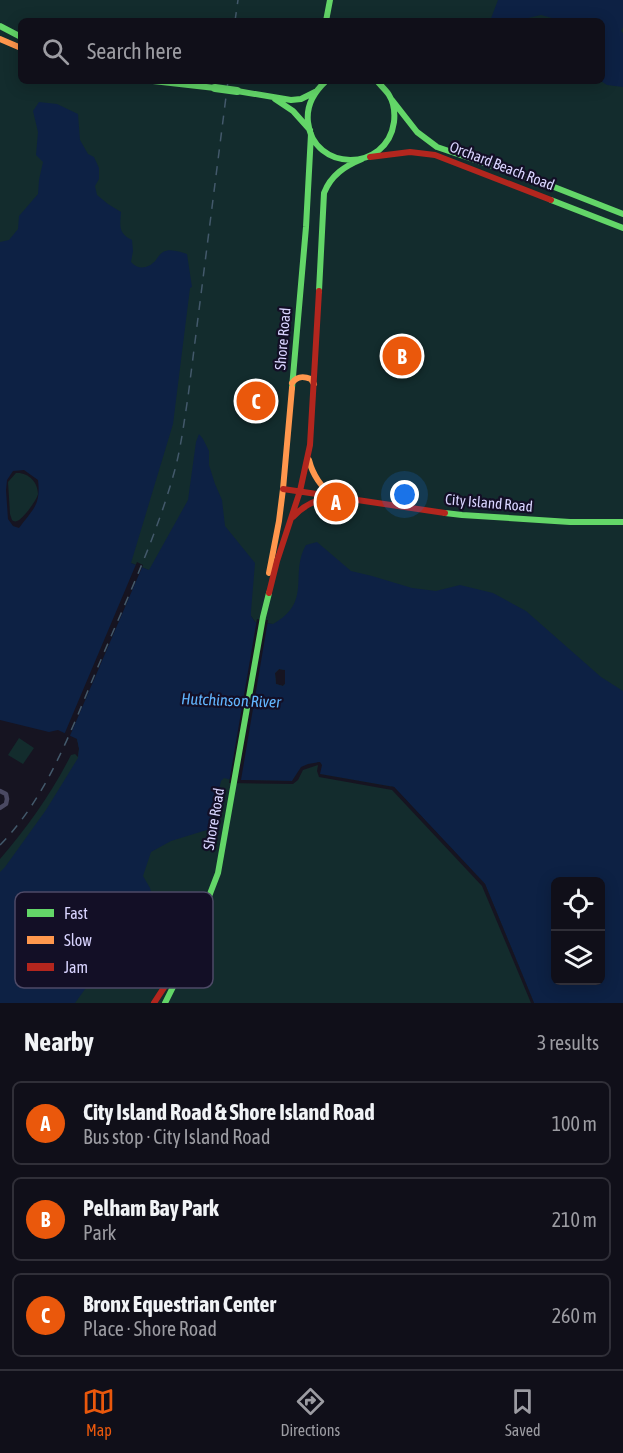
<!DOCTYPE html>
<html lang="en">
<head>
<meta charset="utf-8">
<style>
  body { margin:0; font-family:"Asap Condensed",sans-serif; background:#191822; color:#f1f3f6 }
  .controls { position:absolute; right:18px; bottom:18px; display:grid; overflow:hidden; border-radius:9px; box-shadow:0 3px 15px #0003 }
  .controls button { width:54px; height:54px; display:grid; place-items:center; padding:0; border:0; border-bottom:2px solid #302f38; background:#100f19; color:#f1f3f6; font:30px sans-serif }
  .you { position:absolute; left:405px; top:495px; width:21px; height:21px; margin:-15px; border:4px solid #fff; border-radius:50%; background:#1a73e8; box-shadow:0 0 0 9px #1a73e833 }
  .badge { display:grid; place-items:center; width:39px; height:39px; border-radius:50%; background:#ea580c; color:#fff; font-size:20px; font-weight:700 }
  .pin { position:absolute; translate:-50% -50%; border:3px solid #fff; box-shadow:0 2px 6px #0006 }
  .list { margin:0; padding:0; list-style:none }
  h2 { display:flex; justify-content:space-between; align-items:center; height:78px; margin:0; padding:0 24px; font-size:26px }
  h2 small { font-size:20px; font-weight:400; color:#9c9ca2 }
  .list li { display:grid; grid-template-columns:39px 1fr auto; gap:18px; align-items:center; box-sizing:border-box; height:84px; margin:0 12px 12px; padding:0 12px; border:2px solid #302f38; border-radius:9px }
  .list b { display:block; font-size:22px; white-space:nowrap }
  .list p { margin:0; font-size:20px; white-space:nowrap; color:#9c9ca2 }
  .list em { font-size:20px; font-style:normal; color:#9c9ca2 }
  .icon { flex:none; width:33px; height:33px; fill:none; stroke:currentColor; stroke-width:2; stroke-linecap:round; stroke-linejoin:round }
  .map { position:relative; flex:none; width:623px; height:1003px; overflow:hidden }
  .search { position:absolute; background:#100f19; box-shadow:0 3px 15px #0003; left:18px; right:18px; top:18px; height:66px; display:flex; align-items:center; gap:15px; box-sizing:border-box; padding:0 21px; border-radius:9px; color:#9c9ca2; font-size:22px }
  .sheet { height:366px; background:#100f19 }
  nav { display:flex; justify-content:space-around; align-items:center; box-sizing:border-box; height:84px; border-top:2px solid #302f38; background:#100f19; font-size:16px; color:#9c9ca2 }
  nav a { display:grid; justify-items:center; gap:3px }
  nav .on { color:#ea580c }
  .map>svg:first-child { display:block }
  .green { fill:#132c2d; fill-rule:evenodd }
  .water { fill:#0d2144; fill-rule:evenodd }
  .pier { fill:#161421 }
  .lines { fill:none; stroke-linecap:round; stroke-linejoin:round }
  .street { stroke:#4a4962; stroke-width:4.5 }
  .fast { stroke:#63d668; stroke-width:6 }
  .slow { stroke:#ff974d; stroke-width:6 }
  .jam { stroke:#b3261e; stroke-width:6 }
  .rail { stroke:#43596b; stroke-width:1.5; stroke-dasharray:9 8; stroke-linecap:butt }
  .fast-bridge { stroke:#63d668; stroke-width:8 }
  .labels { text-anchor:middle; stroke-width:4.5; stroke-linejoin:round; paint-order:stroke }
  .street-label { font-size:15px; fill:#d9d4ff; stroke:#130f26 }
  .water-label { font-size:16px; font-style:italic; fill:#62b6ff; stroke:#130f26 }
  .key { fill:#130f26; stroke:#4e4a67; stroke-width:1.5 }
  .key-label { font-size:16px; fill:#d9d4ff }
</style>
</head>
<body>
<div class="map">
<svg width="623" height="1003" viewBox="0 0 623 1003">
  <rect width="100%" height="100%" fill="#161421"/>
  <!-- green -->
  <path class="green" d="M0,0h623v712l-346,-26 -3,-3 -2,-59 -17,-2 -4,-6v-5l-120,-48 -131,-212zM21,21h581v60h-581zM279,669l6,1v14l-2,2 -7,-2 -1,-11z
    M16,473c12,-1 22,9 22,21 -1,6 -16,26 -21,27 -2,1 -4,0 -5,-1l-2,-6 -2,-32z
    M19,738l15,10 -11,16 -15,-9z
    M77,739l63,33 159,-1 21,-9 71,24 94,98 49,119h-534v-144c29,-34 51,-65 71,-104l4,-1 3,3 1,-9z"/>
  <!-- water -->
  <path class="water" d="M498,0h125v27l-2,4 2,2v54l-16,-2 -6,-4 1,-60h-39l-22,-6 -26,6h-25z
    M39,102l18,2 21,10 2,26 8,14 6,3 5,11v11l-4,7 2,9 11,9 13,8c-1,14 -3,21 11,28l1,11 -2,11c8,9 18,6 25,-2 2,-3 4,-6 7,-8 7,-4 17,0 24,2l5,33 -2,1 -17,136 -42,139 18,7 39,-70 8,-58 3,-8 4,5 6,12v14l6,19 7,16 3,26 30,37 -4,48v5l4,6 18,2c40,-22 16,-49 33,-79l11,-3 34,29 21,5 40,12 24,3 24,-6 33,8 33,18 75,66 22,14v312h-89l-49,-119 -91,-97 -75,-13v-12l-20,9 -7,10 -60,-1 -8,-2 -3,3 -11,48 -39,12 -20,11 -8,24 7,12 13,49 -7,15 -10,7 -39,16 -19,10 -13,18h-75v-131l5,-5 41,-57 32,-52 1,-9 -2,-10 -19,-9 -9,2 -49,-12v-478l9,-2 9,-11 1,-13 19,-22 1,-14 4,-18 -7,-7 2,-23 -5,-21zM24,470l14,10c3,25 -5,29 -19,48l-6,-2 -5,-7 -2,-29 1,-10 6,-9zM279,669l6,1v14l-2,2 -7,-2 -1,-11zM556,882h44v98h-44z"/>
  <!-- pier -->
  <path class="pier" d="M137,562l6,3 -74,173 -5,-3z
    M257,619l11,1 -27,160 51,1 9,-14 7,-3 12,-2 2,3 -2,9 74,13 91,97 49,119h-3l-49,-117 -90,-96 -73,-13 -2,-6 1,-6 -15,5 -5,10 -5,4 -64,-1z"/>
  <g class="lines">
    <!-- street -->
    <path class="street" d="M0,791l6,3 1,5 -1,5 -6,4"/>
    <!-- fast -->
    <path class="fast" d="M326,21l4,-21
      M0,26l21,11
      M153,81l62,7
      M326,81c-12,11 -20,24 -18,41 5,50 79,51 86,0 1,-9 0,-19 -5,-27 -3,-5 -8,-9 -12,-14
      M237,91l54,9 10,-1 14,-7
      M275,99l18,12 17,19
      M392,100l25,32 20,15 112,38 74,29
      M551,200l72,28
      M319,291l5,-98c7,-18 21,-27 38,-34
      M292,388l14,-161 5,-93
      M445,513l17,2 108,7h53
      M165,1003l13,-26 40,-104 45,-256 6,-24"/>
    <!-- slow -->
    <path class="slow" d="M0,39l21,9
      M292,383c5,-7 11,-7 19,-4l3,5
      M309,460c4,16 12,26 24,37
      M269,573l10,-52 4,-32 9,-101"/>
    <!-- jam -->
    <path class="jam" d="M370,157l40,-5 25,3 116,45
      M283,489l162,24
      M293,517c12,-13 23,-17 40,-20
      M269,593l8,-32 23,-70 10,-46 9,-154
      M154,1003l13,-20 19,-38"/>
    <!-- rail -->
    <path class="rail" d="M235,21l3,-21
      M0,845c48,-49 71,-115 97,-176 27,-64 58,-128 77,-196 7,-25 10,-51 14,-76l40,-316"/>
    <!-- fast-bridge -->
    <path class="fast-bridge" d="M215,88l22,3"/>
  </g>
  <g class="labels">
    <!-- street labels -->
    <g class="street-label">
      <text transform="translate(502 166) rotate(21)" y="5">Orchard Beach Road</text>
      <text transform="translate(283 339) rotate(-85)" y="5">Shore Road</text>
      <text transform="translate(489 503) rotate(5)" y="5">City Island Road</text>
      <text transform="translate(214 819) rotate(-80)" y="5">Shore Road</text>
    </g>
    <!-- water labels -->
    <g class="water-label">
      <text transform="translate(231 700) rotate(2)" y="6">Hutchinson River</text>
    </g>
  </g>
  <!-- legend -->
  <rect x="15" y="892" width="198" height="96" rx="9" class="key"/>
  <rect x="27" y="909" width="27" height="8" fill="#63d668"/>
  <rect x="27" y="936" width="27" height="8" fill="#ff974d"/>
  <rect x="27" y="963" width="27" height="8" fill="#b3261e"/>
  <g class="key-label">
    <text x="64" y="919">Fast</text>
    <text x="64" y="946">Slow</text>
    <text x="64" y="973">Jam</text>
  </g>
</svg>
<div class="controls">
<button><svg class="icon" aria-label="locate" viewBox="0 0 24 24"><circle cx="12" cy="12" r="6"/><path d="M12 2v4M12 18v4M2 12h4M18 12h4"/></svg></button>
<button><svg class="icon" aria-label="layers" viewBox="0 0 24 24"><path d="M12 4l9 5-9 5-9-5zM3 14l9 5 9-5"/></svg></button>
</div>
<div class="you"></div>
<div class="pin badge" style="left:336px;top:502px">A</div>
<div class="pin badge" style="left:402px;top:356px">B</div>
<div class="pin badge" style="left:256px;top:401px">C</div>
<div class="search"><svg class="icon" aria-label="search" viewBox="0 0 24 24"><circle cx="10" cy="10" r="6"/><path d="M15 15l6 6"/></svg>Search here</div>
</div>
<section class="sheet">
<h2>Nearby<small>3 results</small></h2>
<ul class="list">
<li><span class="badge">A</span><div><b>City Island Road &amp; Shore Island Road</b><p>Bus stop · City Island Road</p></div><em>100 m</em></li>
<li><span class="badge">B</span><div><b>Pelham Bay Park</b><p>Park</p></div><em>210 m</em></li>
<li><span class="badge">C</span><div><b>Bronx Equestrian Center</b><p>Place · Shore Road</p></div><em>260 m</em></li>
</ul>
</section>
<nav>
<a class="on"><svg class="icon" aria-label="map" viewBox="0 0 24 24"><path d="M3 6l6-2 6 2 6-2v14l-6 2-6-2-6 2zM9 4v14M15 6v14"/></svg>Map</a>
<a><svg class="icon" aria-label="directions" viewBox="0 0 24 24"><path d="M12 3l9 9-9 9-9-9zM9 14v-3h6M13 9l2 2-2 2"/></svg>Directions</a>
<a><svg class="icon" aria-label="saved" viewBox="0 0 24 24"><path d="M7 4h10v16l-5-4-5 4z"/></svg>Saved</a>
</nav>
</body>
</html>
